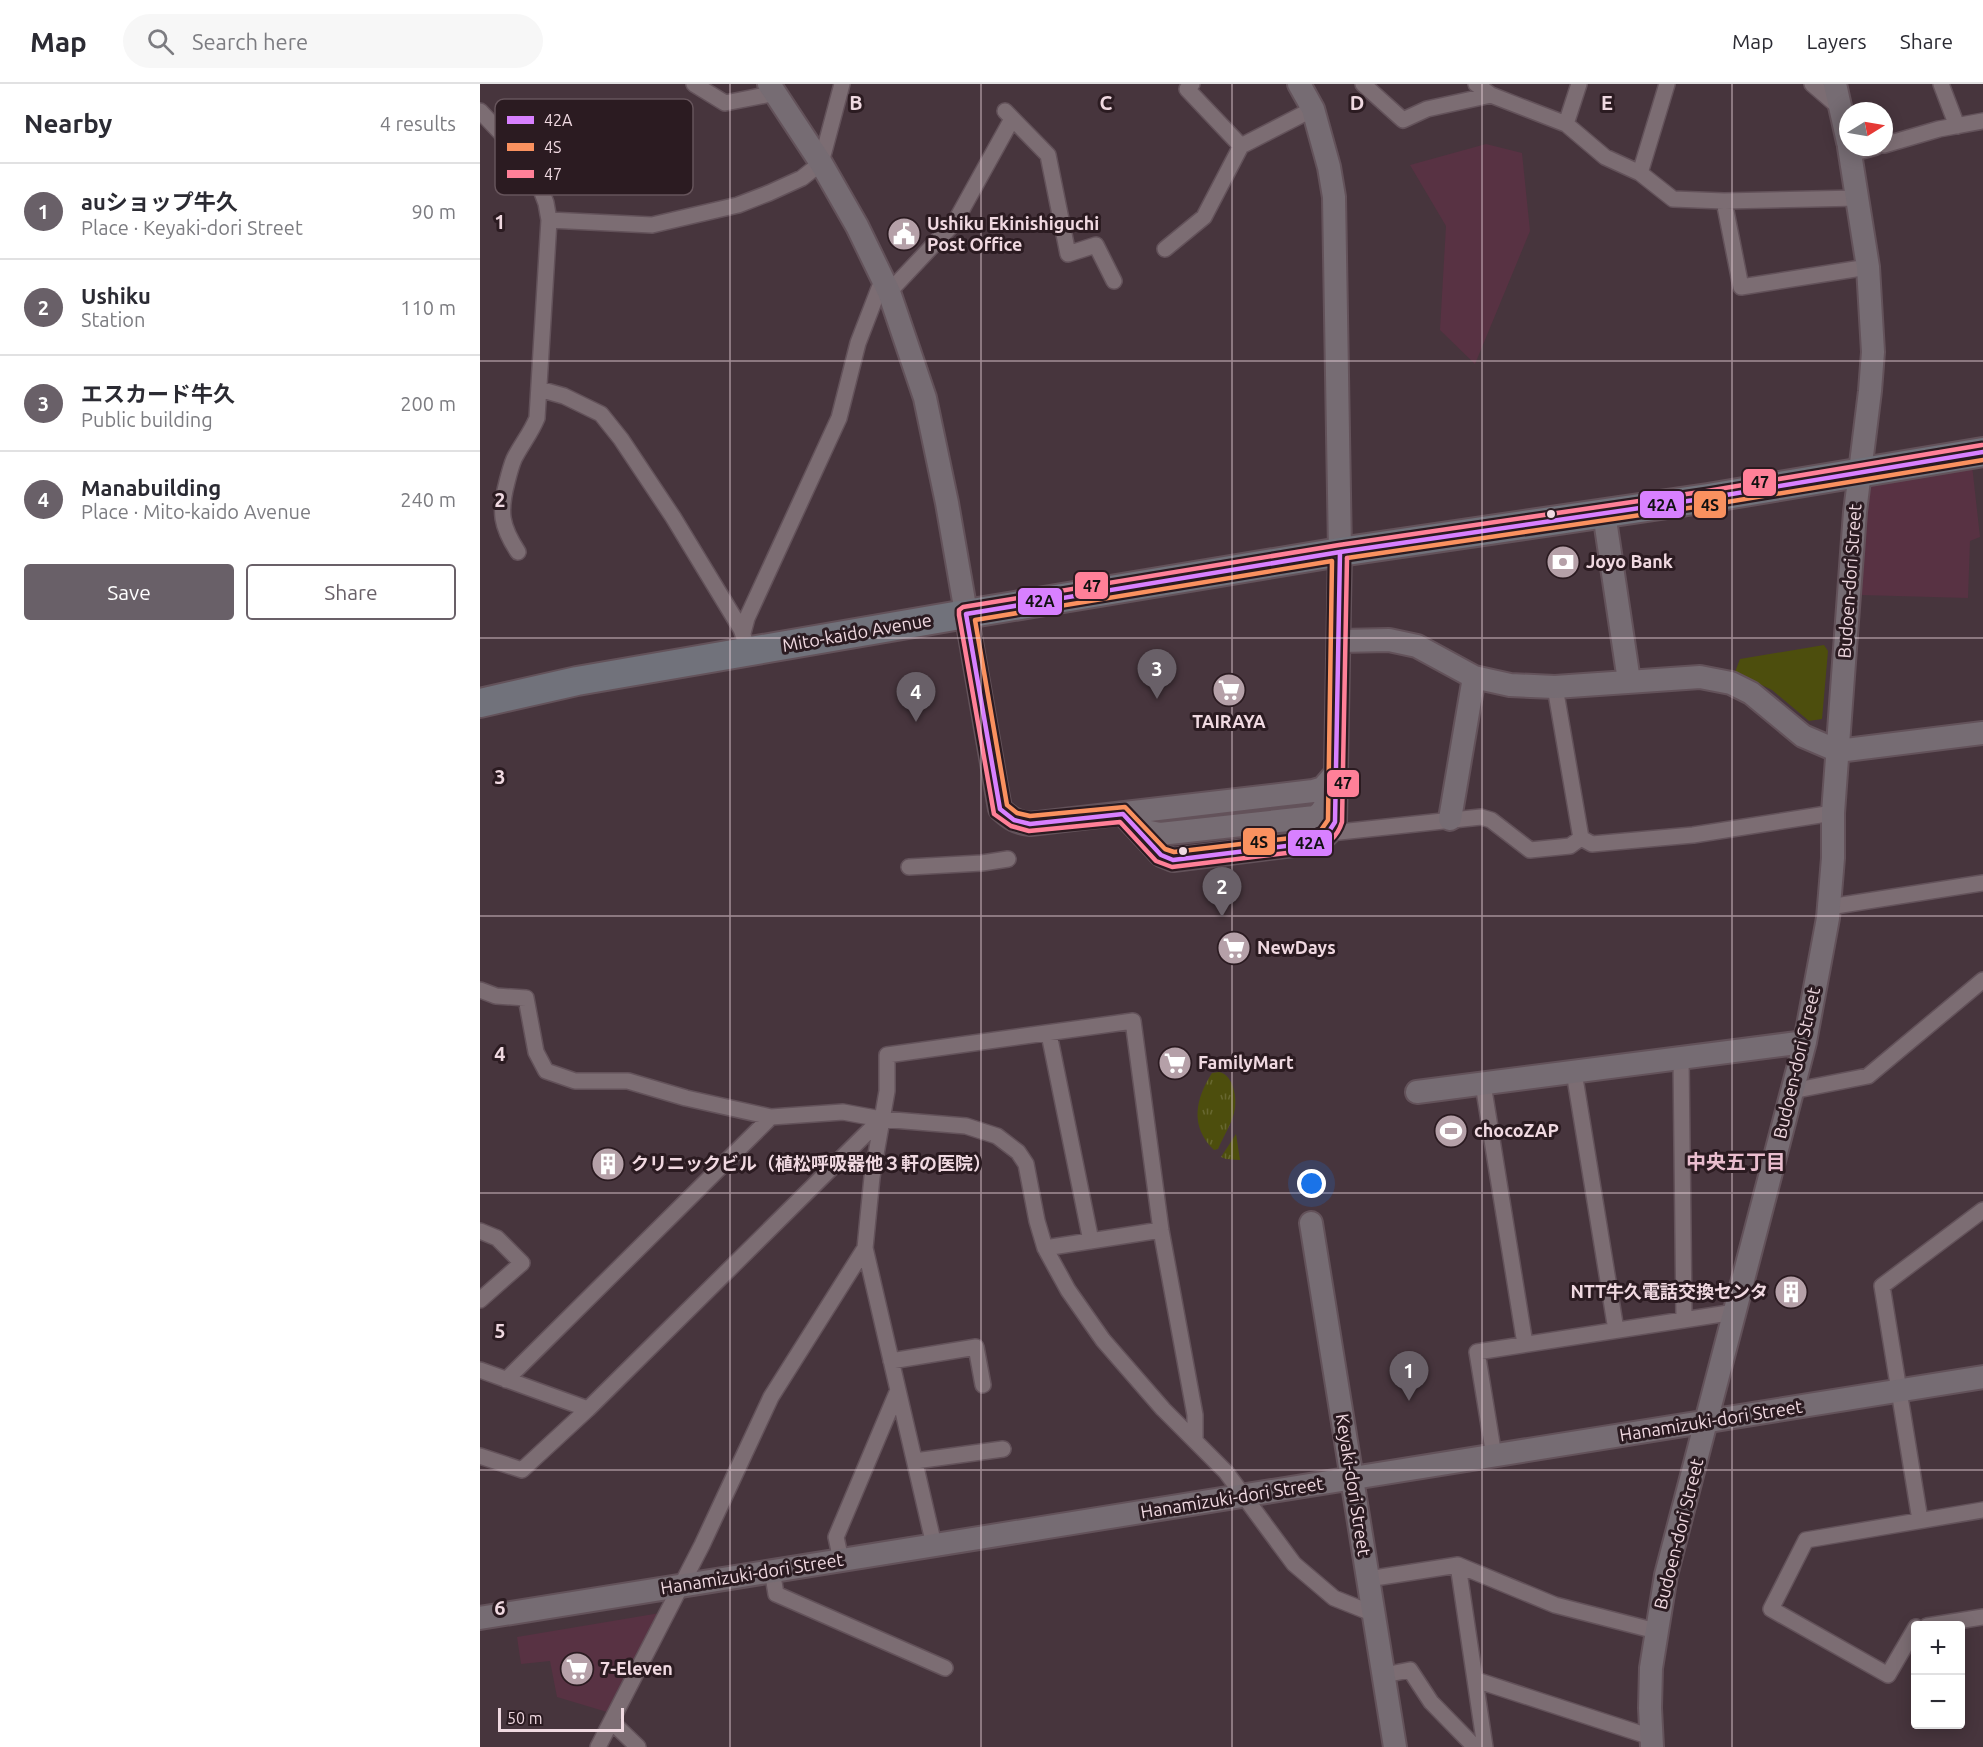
<!DOCTYPE html>
<html lang="en">
<head>
<meta charset="utf-8">
<style>
  body { margin:0; font-family:Ubuntu,"Noto Sans JP",sans-serif; background:#f7f7f7; color:#2b2b33 }
  .controls { position:absolute; right:18px; bottom:18px; display:grid; overflow:hidden; border-radius:6px; box-shadow:0 3px 15px #0003 }
  .controls button { width:54px; height:54px; display:grid; place-items:center; padding:0; border:0; border-bottom:2px solid #e1e1e2; background:#fff; color:#2b2b33; font:30px sans-serif }
  .compass { position:absolute; left:1359px; top:18px; width:54px; height:54px; border-radius:50%; background:#fff; box-shadow:0 3px 15px #0003; rotate:79deg }
  .scale { position:absolute; left:18px; bottom:15px; width:126px; box-sizing:border-box; padding-left:6px; border:3px solid #f0d9e1; border-top:0; font-size:16px; line-height:21px; white-space:nowrap; color:#f0d9e1; -webkit-text-stroke:4px #2b1b21; paint-order:stroke }
  .you { position:absolute; left:832px; top:1100px; width:21px; height:21px; margin:-15px; border:4px solid #fff; border-radius:50%; background:#1a73e8; box-shadow:0 0 0 9px #1a73e833 }
  .badge { display:grid; place-items:center; width:39px; height:39px; border-radius:50%; background:#696068; color:#fff; font-size:20px; font-weight:700 }
  .pin { position:absolute; translate:-50% -50px; filter:drop-shadow(0 2px 3px #0008) }
  .pin::after { content:''; position:absolute; top:32px; width:21px; height:18px; background:inherit; clip-path:polygon(0 0,100% 0,50% 100%) }
  .list { margin:0; padding:0; list-style:none }
  h2 { display:flex; justify-content:space-between; align-items:center; height:78px; margin:0; padding:0 24px; font-size:26px }
  h2 small { font-size:20px; font-weight:400; color:#7c7c81 }
  .list li { display:grid; grid-template-columns:39px 1fr auto; gap:18px; align-items:center; box-sizing:border-box; height:96px; padding:0 24px; border-top:2px solid #e1e1e2 }
  .list b { display:block; font-size:22px; white-space:nowrap }
  .list p { margin:0; font-size:20px; white-space:nowrap; color:#7c7c81 }
  .list em { font-size:20px; font-style:normal; color:#7c7c81 }
  .actions { display:flex; gap:12px; padding:18px 24px }
  .actions a { flex:1; padding:14px 0; border:2px solid #696068; border-radius:6px; text-align:center; font-size:21px; color:#696068 }
  .actions .main { background:#696068; color:#fff }
  .icon { flex:none; width:33px; height:33px; fill:none; stroke:currentColor; stroke-width:2; stroke-linecap:round; stroke-linejoin:round }
  .map { position:relative; flex:none; width:1503px; height:1663px; overflow:hidden }
  header { display:flex; align-items:center; gap:36px; box-sizing:border-box; height:84px; padding:0 30px; background:#fff; border-bottom:2px solid #e1e1e2 }
  header strong { font-size:28px }
  nav { display:flex; gap:33px; margin-inline-start:auto; font-size:21px }
  .search { width:420px; height:54px; background:#f7f7f7; display:flex; align-items:center; gap:15px; box-sizing:border-box; padding:0 21px; border-radius:33px; color:#7c7c81; font-size:22px }
  main { display:flex }
  aside { flex:1; background:#fff }
  .map>svg:first-child { display:block }
  .built { fill:#583243 }
  .grass { fill:url(#grass-tufts) }
  .park { fill:#4d4e0d }
  .lines { fill:none; stroke-linecap:round; stroke-linejoin:round }
  .street-casing { stroke:#63525a; stroke-width:18 }
  .secondary-casing { stroke:#63525a; stroke-width:26 }
  .highway-casing { stroke:#63525a; stroke-width:32 }
  .street { stroke:#7c6d73; stroke-width:15 }
  .secondary { stroke:#766c73; stroke-width:22 }
  .highway { stroke:#71727b; stroke-width:28 }
  .bus-1-casing { stroke:#2b1b21; stroke-width:9 }
  .bus-2-casing { stroke:#2b1b21; stroke-width:9 }
  .bus-3-casing { stroke:#2b1b21; stroke-width:9 }
  .bus-1 { stroke:#d880ff; stroke-width:4.5 }
  .bus-2 { stroke:#fa915f; stroke-width:4.5 }
  .bus-3 { stroke:#ff8098; stroke-width:4.5 }
  .grid { fill:none; stroke:#f0d9e1; stroke-width:1.5; stroke-opacity:0.55 }
  .bus-dot { fill:#f0d9e1; stroke:#2b1b21; stroke-width:2 }
  .labels { text-anchor:middle; stroke-width:6; stroke-linejoin:round; paint-order:stroke }
  .poi-label { font-size:18px; font-weight:bold; fill:#f0d9e1; stroke:#2b1b21; text-anchor:start }
  .street-label { font-size:18px; fill:#f0d9e1; stroke:#2b1b21 }
  .neighbourhood-label { font-size:20px; font-weight:bold; fill:#eabecf; stroke:#2b1b21 }
  .key { fill:#2b1b21; stroke:#66545b; stroke-width:1.5 }
  .key-label { font-size:16px; fill:#f0d9e1 }
  .grid-label { font-size:20px; text-anchor:middle; font-weight:bold; fill:#f0d9e1; stroke:#2b1b21; stroke-width:6; stroke-linejoin:round; paint-order:stroke }
  .line-badge { stroke:#2b1b21; stroke-width:2 }
  .pale-badge-label { font-size:16px; text-anchor:middle; font-weight:bold; fill:#111 }
</style>
</head>
<body>
<header>
<strong>Map</strong>
<div class="search"><svg class="icon" aria-label="search" viewBox="0 0 24 24"><circle cx="10" cy="10" r="6"/><path d="M15 15l6 6"/></svg>Search here</div>
<nav><a>Map</a><a>Layers</a><a>Share</a></nav>
</header>
<main>
<aside>
<h2>Nearby<small>4 results</small></h2>
<ul class="list">
<li><span class="badge">1</span><div><b>auショップ牛久</b><p>Place · Keyaki-dori Street</p></div><em>90 m</em></li>
<li><span class="badge">2</span><div><b>Ushiku</b><p>Station</p></div><em>110 m</em></li>
<li><span class="badge">3</span><div><b>エスカード牛久</b><p>Public building</p></div><em>200 m</em></li>
<li><span class="badge">4</span><div><b>Manabuilding</b><p>Place · Mito-kaido Avenue</p></div><em>240 m</em></li>
</ul>
<div class="actions"><a class="main">Save</a><a>Share</a></div>
</aside>
<div class="map">
<svg width="1503" height="1663" viewBox="0 0 1503 1663">
  <defs>
    <pattern id="grass-tufts" width="24" height="20" patternUnits="userSpaceOnUse" patternTransform="scale(1.5)"><rect width="24" height="20" fill="#4d4e0d"/><path d="M3 7l-1-3M5 7V3M7 7l1-3M15 17l-1-3M17 17v-4M19 17l1-3" fill="none" stroke="#676730"/></pattern>
  </defs>
  <rect width="100%" height="100%" fill="#47353d"/>
  <!-- built -->
  <path class="built" d="M1006,60l36,9 8,78 -55,133 -35,-34 6,-104 -36,-61z
    M1492,381l8,72 -10,4 -2,57 -108,-3 7,-107 3,-4z
    M180,1529l-53,99 -50,-15 -7,-36 -29,3 -4,-27z"/>
  <!-- grass -->
  <path class="grass" d="M739,988c15,3 19,28 15,41 -3,12 -11,24 -16,36l-4,1c-25,-24 -18,-52 -2,-77z
    M756,1050l4,26 -14,-1 -5,-2z"/>
  <!-- park -->
  <path class="park" d="M1344,561l4,6 -6,68 -13,2 -37,-31 -37,-18 5,-13z"/>
  <g class="lines">
    <!-- street casing -->
    <g class="street-casing">
      <path id="street" d="M214,0l31,19 51,-10
        M712,0l-5,5 54,57
        M883,0l40,36 24,-11 64,-14 -15,-11
        M1332,0l28,24
        M1461,0l16,42
        M1011,11l75,29 39,33 35,16 33,26 51,2
        M0,27l52,55 14,37 3,17 -12,198c-6,15 -16,27 -23,41 -3,7 -5,15 -7,23 -8,30 -6,44 11,70
        M525,27l43,44 20,99 28,-9 18,36
        M1086,40l13,-40
        M1404,61l55,-16 44,-8
        M1371,70l25,-7
        M1160,89l27,-89
        M1378,114l-134,3 17,86 127,-20
        M69,136l103,5 86,-20 31,-12 33,-15 19,-15 21,-79
        M685,165l39,-32 37,-71 72,-37
        M409,208l66,-70 57,-103
        M59,305l25,7 37,18 20,25 52,78 68,112 3,9
        M263,549l4,-15 92,-200 19,-75 25,-65
        M1075,603l26,151
        M850,749l151,-16 10,3 39,30 40,-4 11,-8
        M1101,754l11,6 101,-9 140,-22
        M429,783l73,-4 26,-4
        M1349,823l154,-24
        M0,906l16,6 30,2 10,54 10,19 29,10h53l58,17 85,19 72,-5 38,7 85,7 31,10 21,16 8,12 11,57 8,27 23,42 35,50 60,69 63,63 68,92 40,34 40,16
        M569,950l42,207
        M1201,974l3,261
        M1094,988l42,258
        M1003,1000l42,260
        M1312,1007l76,-15 115,-96
        M0,1147l17,7 25,25 -42,37
        M385,1164l69,297
        M565,1164l116,-18
        M411,1277l85,-14 7,38
        M0,1286l108,39
        M26,1296l265,-263
        M0,1372l42,14 66,-61 293,-290
        M1014,1372l-17,-104 258,-40
        M435,1377l88,-12
        M1440,1436l-38,-234 101,-76
        M361,1476l-5,-23 62,-147
        M978,1481l27,182
        M292,1486l4,24 169,74
        M888,1495l90,-14 97,40 101,26
        M1447,1542l56,-9
        M1436,1543l-28,48 -117,-66 35,-69 177,-30
        M904,1591l26,-5 21,32 44,45
        M996,1596l175,57
        M132,1638l26,25
        M118,1663l104,-202 69,-148 94,-149 7,-71 15,-86v-36l246,-34 28,209 34,185v24"/>
    </g>
    <!-- secondary casing -->
    <g class="secondary-casing">
      <path id="secondary" d="M289,0l52,79 36,63 32,66 36,106 22,105 53,306c10,9 17,14 30,15l283,-33 10,-3 12,-14
        M1355,0l13,58
        M1124,429l25,168
        M859,557l50,-1 28,6 57,31 36,8 45,2 145,-10 31,6 20,10 52,43 35,15 145,-18
        M643,730l38,41 12,5 137,-17c14,-4 19,-8 25,-21l5,-270 -6,-355 -5,-30 -16,-58 -14,-25
        M970,735l24,-142
        M660,746l20,4 155,-17c11,-6 13,-19 16,-30
        M937,1008l388,-50
        M831,1139l84,524
        M0,1534l1503,-241
        M1172,1663l-2,-39 1,-40 15,-93 139,-533 23,-124 5,-60v-45l22,-301 15,-121 3,-39 -5,-85 -19,-120"/>
    </g>
    <!-- highway casing -->
    <g class="highway-casing">
      <path id="highway" d="M0,619l97,-22 389,-67 374,-62 368,-54 275,-46"/>
    </g>
    <!-- street -->
    <use href="#street" class="street"/>
    <!-- secondary -->
    <use href="#secondary" class="secondary"/>
    <!-- highway -->
    <use href="#highway" class="highway"/>
    <!-- bus-1 casing -->
    <g class="bus-1-casing">
      <path id="bus-1" d="M860,468l-5,270 -9,14 -16,7 -137,17 -12,-5 -38,-41 -93,10 -16,-4 -14,-11 -34,-195z
        M860,468l368,-54 275,-46"/>
    </g>
    <!-- bus-2 casing -->
    <g class="bus-2-casing">
      <path id="bus-2" d="M867,474l362,-53 274,-45
        M852,477l-4,259 -7,10 -13,6 -134,16 -9,-3 -40,-42 -95,9 -13,-3 -10,-8 -32,-185z"/>
    </g>
    <!-- bus-3 casing -->
    <g class="bus-3-casing">
      <path id="bus-3" d="M867,474l-5,264c-5,16 -15,24 -31,28l-139,17 -16,-6 -36,-39 -91,9 -18,-5 -17,-12 -35,-199v-5l4,-3 376,-62 368,-54 275,-46"/>
    </g>
    <!-- bus-1 -->
    <use href="#bus-1" class="bus-1"/>
    <!-- bus-2 -->
    <use href="#bus-2" class="bus-2"/>
    <!-- bus-3 -->
    <use href="#bus-3" class="bus-3"/>
  </g>
  <!-- grid -->
  <path class="grid" d="M250,0v1663M501,0v1663M752,0v1663M1002,0v1663M1252,0v1663M0,277h1503M0,554h1503M0,832h1503M0,1109h1503M0,1386h1503"/>
  <!-- icons -->
  <defs>
    <g id="civic-disc" transform="scale(1.725)"><circle r="9.5" fill="#b5a0a8" stroke="#2b1b21"/><path d="M-.6-6.5H3V-4.5H.6V-3L4-1V1h2V6H-6V1h2V-1L-.6-3ZM-1.2 2.5V6h2.4V2.5Z" fill="#fff"/></g>
    <g id="bank-disc" transform="scale(1.725)"><circle r="9.5" fill="#b5a0a8" stroke="#2b1b21"/><path d="M-6-4H6V4H-6ZM0-2.3a2.3 2.3 0 1 0 0 4.6a2.3 2.3 0 1 0 0-4.6Z" fill="#fff"/></g>
    <g id="supermarket-disc" transform="scale(1.725)"><circle r="9.5" fill="#b5a0a8" stroke="#2b1b21"/><path d="M-6-5.5h2.5l.6 2H6L4.5 2H-2.5L-4.4-4H-6ZM-1.5 3.2a1.3 1.3 0 1 0 .1 0ZM3 3.2a1.3 1.3 0 1 0 .1 0Z" fill="#fff"/></g>
    <g id="stadium-disc" transform="scale(1.725)"><circle r="9.5" fill="#b5a0a8" stroke="#2b1b21"/><path d="M0-5a6.5 5 0 1 0 0 10a6.5 5 0 1 0 0-10ZM-3.5-1.8h7v3.6h-7Z" fill="#fff"/></g>
    <g id="building-disc" transform="scale(1.725)"><circle r="9.5" fill="#b5a0a8" stroke="#2b1b21"/><path d="M-4-6H4V6H1V3H-1V6H-4ZM-2.5-4.3h1.7v1.8h-1.7ZM.8-4.3h1.7v1.8H.8ZM-2.5-1h1.7V.8h-1.7ZM.8-1h1.7V.8H.8Z" fill="#fff"/></g>
  </defs>
  <g fill-rule="evenodd">
    <use href="#civic-disc" x="424" y="150"/>
    <use href="#bank-disc" x="1083" y="478"/>
    <use href="#supermarket-disc" x="749" y="606"/>
    <use href="#supermarket-disc" x="754" y="864"/>
    <use href="#supermarket-disc" x="695" y="979"/>
    <use href="#stadium-disc" x="971" y="1047"/>
    <use href="#building-disc" x="128" y="1080"/>
    <use href="#building-disc" x="1311" y="1208"/>
    <use href="#supermarket-disc" x="97" y="1585"/>
  </g>
  <!-- markers -->
  <g class="bus-dot">
    <circle cx="1071" cy="430" r="5"/>
    <circle cx="703" cy="767" r="5"/>
  </g>
  <g class="labels">
    <!-- poi labels -->
    <g class="poi-label">
      <text x="447" y="146">Ushiku Ekinishiguchi<tspan x="447" dy="21">Post Office</tspan></text>
      <text x="1106" y="484">Joyo Bank</text>
      <text x="749" y="644" text-anchor="middle">TAIRAYA</text>
      <text x="777" y="870">NewDays</text>
      <text x="718" y="985">FamilyMart</text>
      <text x="994" y="1053">chocoZAP</text>
      <text x="151" y="1086">クリニックビル（植松呼吸器他３軒の医院）</text>
      <text x="1288" y="1214" text-anchor="end">NTT牛久電話交換センタ</text>
      <text x="120" y="1591">7-Eleven</text>
    </g>
    <!-- street labels -->
    <g class="street-label">
      <text transform="translate(1370 497) rotate(-86)" y="6">Budoen-dori Street</text>
      <text transform="translate(377 549) rotate(-10)" y="6">Mito-kaido Avenue</text>
      <text transform="translate(1317 979) rotate(-77)" y="6">Budoen-dori Street</text>
      <text transform="translate(1231 1337) rotate(-9)" y="6">Hanamizuki-dori Street</text>
      <text transform="translate(873 1401) rotate(81)" y="6">Keyaki-dori Street</text>
      <text transform="translate(752 1414) rotate(-9)" y="6">Hanamizuki-dori Street</text>
      <text transform="translate(1199 1450) rotate(-76)" y="6">Budoen-dori Street</text>
      <text transform="translate(272 1490) rotate(-9)" y="6">Hanamizuki-dori Street</text>
    </g>
    <!-- neighbourhood labels -->
    <g class="neighbourhood-label">
      <text x="1256" y="1085">中央五丁目</text>
    </g>
  </g>
  <!-- legend -->
  <rect x="15" y="15" width="198" height="96" rx="9" class="key"/>
  <rect x="27" y="32" width="27" height="8" fill="#d880ff"/>
  <rect x="27" y="59" width="27" height="8" fill="#fa915f"/>
  <rect x="27" y="86" width="27" height="8" fill="#ff8098"/>
  <g class="key-label">
    <text x="64" y="42">42A</text>
    <text x="64" y="69">4S</text>
    <text x="64" y="96">47</text>
  </g>
  <g class="grid-label">
    <text x="376" y="26">B</text>
    <text x="626" y="26">C</text>
    <text x="877" y="26">D</text>
    <text x="1127" y="26">E</text>
    <text x="20" y="145">1</text>
    <text x="20" y="423">2</text>
    <text x="20" y="700">3</text>
    <text x="20" y="977">4</text>
    <text x="20" y="1254">5</text>
    <text x="20" y="1531">6</text>
  </g>
  <g class="line-badge">
    <rect x="1262" y="384" width="35" height="29" rx="6" fill="#ff8098"/>
    <rect x="1159" y="406" width="46" height="29" rx="6" fill="#d880ff"/>
    <rect x="1213" y="406" width="34" height="29" rx="6" fill="#fa915f"/>
    <rect x="594" y="487" width="35" height="29" rx="6" fill="#ff8098"/>
    <rect x="537" y="503" width="46" height="29" rx="6" fill="#d880ff"/>
    <rect x="846" y="685" width="34" height="29" rx="6" fill="#ff8098"/>
    <rect x="762" y="743" width="34" height="29" rx="6" fill="#fa915f"/>
    <rect x="807" y="745" width="46" height="28" rx="6" fill="#d880ff"/>
  </g>
  <g class="pale-badge-label">
    <text x="1280" y="404">47</text>
    <text x="1182" y="427">42A</text>
    <text x="1230" y="427">4S</text>
    <text x="612" y="508">47</text>
    <text x="560" y="523">42A</text>
    <text x="863" y="705">47</text>
    <text x="779" y="764">4S</text>
    <text x="830" y="765">42A</text>
  </g>
</svg>
<div class="controls">
<button>+</button>
<button>−</button>
</div>
<svg class="compass" viewBox="-18 -18 36 36"><path d="M0-13l5 13h-10z" fill="#e53935"/><path d="M0 13l5-13h-10z" fill="#7c7c81"/></svg>
<div class="scale">50 m</div>
<div class="you"></div>
<div class="pin badge" style="left:929px;top:1317px">1</div>
<div class="pin badge" style="left:742px;top:833px">2</div>
<div class="pin badge" style="left:677px;top:615px">3</div>
<div class="pin badge" style="left:436px;top:638px">4</div>
</div>
</main>
</body>
</html>
